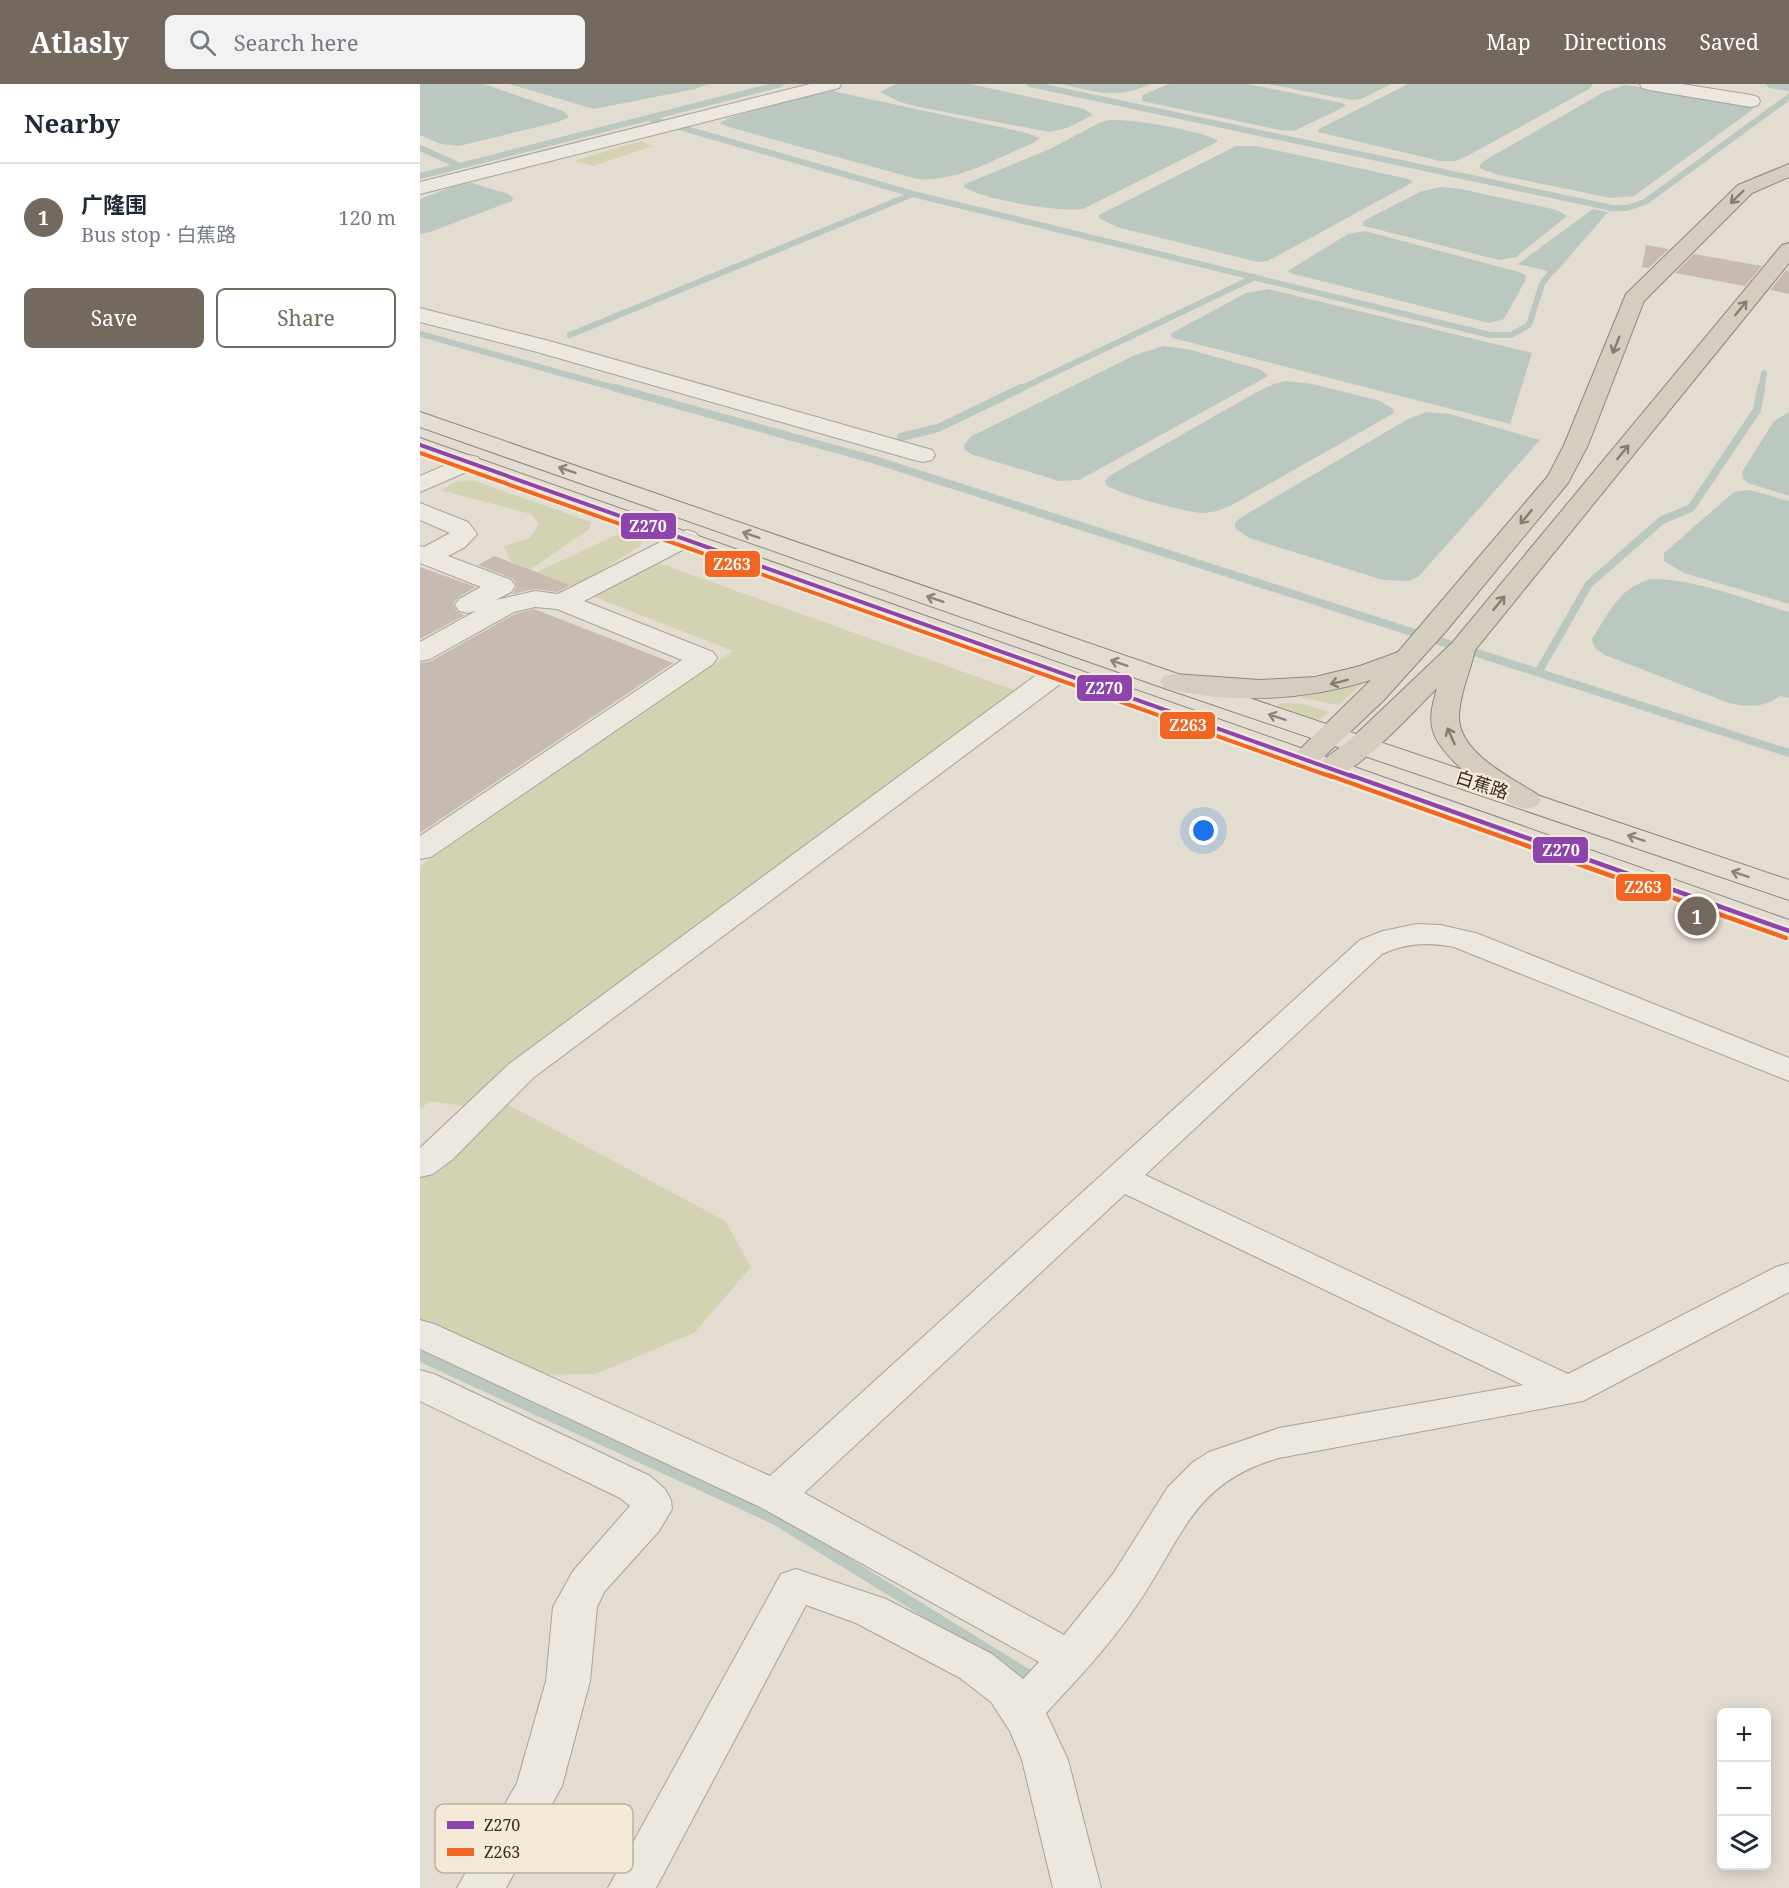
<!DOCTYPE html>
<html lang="en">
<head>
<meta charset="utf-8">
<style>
  body { margin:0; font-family:"Noto Serif","Noto Sans SC",serif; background:#f2f2f3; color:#1f2937 }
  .controls { position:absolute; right:18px; bottom:18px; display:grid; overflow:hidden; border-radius:9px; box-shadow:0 3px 15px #0003 }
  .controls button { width:54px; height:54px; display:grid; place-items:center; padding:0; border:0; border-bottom:2px solid #e0e1e3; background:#fff; color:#1f2937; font:30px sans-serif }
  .you { position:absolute; left:784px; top:747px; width:21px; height:21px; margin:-15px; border:4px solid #fff; border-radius:50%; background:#1a73e8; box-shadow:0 0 0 9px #1a73e833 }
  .badge { display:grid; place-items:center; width:39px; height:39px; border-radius:50%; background:#73695e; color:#fff; font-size:20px; font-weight:700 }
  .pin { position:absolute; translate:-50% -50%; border:3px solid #fff; box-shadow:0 2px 6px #0006 }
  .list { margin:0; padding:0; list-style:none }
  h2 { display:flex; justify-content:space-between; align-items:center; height:78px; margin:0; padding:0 24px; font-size:26px }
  h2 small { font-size:20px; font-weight:400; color:#747a83 }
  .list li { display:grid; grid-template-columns:39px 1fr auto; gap:18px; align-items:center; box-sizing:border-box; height:108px; padding:0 24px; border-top:2px solid #e0e1e3 }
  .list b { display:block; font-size:22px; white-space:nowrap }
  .list p { margin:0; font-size:20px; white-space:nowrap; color:#747a83 }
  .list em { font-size:20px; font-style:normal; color:#747a83 }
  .actions { display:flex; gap:12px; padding:18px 24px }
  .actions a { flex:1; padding:14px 0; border:2px solid #73695e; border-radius:9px; text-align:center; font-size:21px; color:#73695e }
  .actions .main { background:#73695e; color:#fff }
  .icon { flex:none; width:33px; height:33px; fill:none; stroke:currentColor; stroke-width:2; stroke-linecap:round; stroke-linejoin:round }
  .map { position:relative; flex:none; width:1369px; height:1804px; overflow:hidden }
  header { display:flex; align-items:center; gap:36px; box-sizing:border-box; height:84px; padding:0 30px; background:#73695e; color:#fff }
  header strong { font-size:28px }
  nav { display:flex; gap:33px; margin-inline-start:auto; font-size:21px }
  .search { width:420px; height:54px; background:#f2f2f3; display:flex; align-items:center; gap:15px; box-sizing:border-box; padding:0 21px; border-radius:9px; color:#747a83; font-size:22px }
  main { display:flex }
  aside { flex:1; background:#fff }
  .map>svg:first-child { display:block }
  .green { fill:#d3d2b3 }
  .water { fill:#bac8bf }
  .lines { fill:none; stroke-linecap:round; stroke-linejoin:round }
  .stream-far2 { stroke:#bac8bf; stroke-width:6 }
  .stream-far1 { stroke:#bac8bf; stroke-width:8 }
  .stream { stroke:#bac8bf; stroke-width:11 }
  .canal { fill:#bac8bf; fill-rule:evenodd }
  .building { fill:#c7bbb1 }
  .minor-casing { stroke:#a9a298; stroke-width:2 }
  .major-casing { stroke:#8e877f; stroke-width:2 }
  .highway-casing { stroke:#8e877f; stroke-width:2 }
  .minor { fill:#ece8e0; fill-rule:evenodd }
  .major { fill:#e3ddd3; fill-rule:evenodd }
  .highway { fill:#d6cdc1; fill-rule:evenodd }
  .bus-1-far1-casing { stroke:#f3ead7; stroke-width:8 }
  .bus-1-casing { stroke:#f3ead7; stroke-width:9 }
  .bus-2-far1-casing { stroke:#f3ead7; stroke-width:8 }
  .bus-2-casing { stroke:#f3ead7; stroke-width:9 }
  .bus-1-far1 { stroke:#8e44ad; stroke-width:4 }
  .bus-1 { stroke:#8e44ad; stroke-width:4.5 }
  .bus-2-far1 { stroke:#f26522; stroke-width:4 }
  .bus-2 { stroke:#f26522; stroke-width:4.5 }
  .oneway { stroke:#867c70 }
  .oneway2 { stroke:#8d847a }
  .labels { text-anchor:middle; stroke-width:5; stroke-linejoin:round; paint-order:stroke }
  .street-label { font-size:18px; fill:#372b20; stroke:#f3ead7 }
  .key { fill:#f3ead7; stroke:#bbb1a0; stroke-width:1.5 }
  .key-label { font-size:16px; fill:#372b20 }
  .line-badge { stroke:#f3ead7; stroke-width:2 }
  .badge-label { font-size:16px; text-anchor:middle; font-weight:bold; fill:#fff }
</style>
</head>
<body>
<header>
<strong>Atlasly</strong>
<div class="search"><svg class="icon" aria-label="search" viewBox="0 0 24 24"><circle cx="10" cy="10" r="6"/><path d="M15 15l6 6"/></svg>Search here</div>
<nav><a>Map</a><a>Directions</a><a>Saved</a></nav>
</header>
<main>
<aside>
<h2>Nearby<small></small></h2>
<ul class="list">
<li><span class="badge">1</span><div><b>广隆围</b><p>Bus stop · 白蕉路</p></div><em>120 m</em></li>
</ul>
<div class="actions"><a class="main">Save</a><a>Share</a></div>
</aside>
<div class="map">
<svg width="1369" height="1804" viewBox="0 0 1369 1804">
  <rect width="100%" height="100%" fill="#e3dcd0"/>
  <!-- green -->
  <path class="green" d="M221,57l12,5 -60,20 -19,-5z
    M52,396l119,42 -2,7 -58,40 -20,-7 -7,-16 26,-8 9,-14 -8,-10 -90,-24 15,-8z
    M205,450l10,2 6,4v5l-66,42 -38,-15 77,-36z
    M238,479l356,127 -58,47 -486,370 -40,-6 -10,8v-243l313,-215 -141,-55z
    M945,598l-27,23 -35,-7 -2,-5z
    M861,619l22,1 26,8 -11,9 -42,-14z
    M85,1019l220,118 26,46 -57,66 -99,41 -69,1 -106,-49v-149z"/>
  <!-- water -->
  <path class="water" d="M0,0h63l80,27 6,6 -11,5 -99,24 -18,-2 -21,-9z
    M89,0h200l-14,5 -101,20z
    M476,0h74l114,25 9,6 -26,13 -17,4 -131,-25 -19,-5 -20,-10z
    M642,0h88c-35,16 -52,8 -88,0z
    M749,0h78l95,19 4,3 -52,25 -14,-1 -138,-29 1,-6z
    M848,0h123l-30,15 -10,1z
    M988,0h185l-4,5 -120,66 -13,6h-16l-122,-29 1,-3z
    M1205,1l126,18 3,3 -2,4 -118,86 -23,2 -112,-23 -18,-6 -2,-3 5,-5 120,-69z
    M412,7l195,42 13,5 -7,5c-36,15 -77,40 -116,36l-188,-52 -9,-4 8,-5 85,-24z
    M690,36c21,-1 90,10 107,20v2l-134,67c-24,3 -99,-9 -119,-22l1,-3 85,-35 51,-27z
    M816,62h20l153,33 4,3 -145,79 -10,1 -141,-35 -18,-9v-3z
    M52,99l36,11 5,4 -1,3 -82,31 -10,2v-35l37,-14z
    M1021,103l20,2 96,21 10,6 -51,41 -17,3 -135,-34 -1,-4 4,-3 55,-28z
    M1173,125l15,3 -53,61 -37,-9z
    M945,147l154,41 6,3 1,4 -22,40 -15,4 -199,-50 -2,-2 60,-37z
    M848,205l264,64 -22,71 -337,-86 -3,-4 76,-41z
    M744,262l27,4 71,20 6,6 -189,104 -20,1 -88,-27 -7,-5 1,-6 7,-7 163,-81z
    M866,297l27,3 67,17 13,8 1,4 -162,92c-9,4 -17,7 -27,8 -18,0 -83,-18 -99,-28l-1,-4 4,-5 148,-84 17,-8z
    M1007,328l23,2 90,26 -121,136 -10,5 -26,-1 -134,-42 -14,-10v-5l5,-5 168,-99z
    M1369,328v84l-41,-13 -5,-4 -1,-7 32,-51z
    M1330,406l39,11v103l-105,-31 -20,-12v-8l70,-61z
    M1230,495c44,-1 96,21 139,33v86l-9,-2c-16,12 -32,11 -51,7l-124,-48 -10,-7 -3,-9c17,-26 26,-50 58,-60z"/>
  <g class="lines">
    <!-- stream-far2 -->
    <path class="stream-far2" d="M610,0l582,124h15l18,-6 144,-105
      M228,34l265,76 577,141h21l18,-10 13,-41 11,-15
      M0,64l40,18
      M0,92l361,-92
      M0,250l202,56
      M150,251l343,-141
      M598,306l237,-113
      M1341,306l3,-17"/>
    <!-- stream-far1 -->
    <path class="stream-far1" d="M196,304l259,72 914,293
      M481,353l37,-9 83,-40
      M1119,587l50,-87 73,-64 29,-12 66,-98 4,-22"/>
    <!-- stream -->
    <path class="stream" d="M0,1272l357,164 261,161"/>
    <!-- canal -->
    <path class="canal" d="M1346,0h23v7l-20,-3z"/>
  </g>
  <!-- building -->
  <path class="building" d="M1226,161l23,4 -20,19 -7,-1z
    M1274,170l68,12 -17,20 -70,-13z
    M1366,186l3,1v23l-19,-4z
    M74,472l32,12 44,17 -12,7 -23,-3 -23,5 5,-7 -4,-8 -35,-14z
    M0,483l56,20 -18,10 -5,7 4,8 8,3 -45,24z
    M114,525l139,54 -253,170v-170l11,-2 84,-47z"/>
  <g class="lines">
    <!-- minor casing -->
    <g class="minor-casing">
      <path id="minor" d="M390,0h31l-2,4 -419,106v-12z
        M1220,0h42l69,11 7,2 2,4 -2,4 -7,2 -102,-17 -7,-2z
        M0,224l133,34 379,108 3,5 -3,5 -9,2 -9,-2 -377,-108 -117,-30z
        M49,371l9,2 3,5 -3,5 -58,25v-16z
        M0,419l48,19 9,12 -12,13 -17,9 63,24 4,6 -4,6 -15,8 39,-9 23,3 120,-61 9,-3 9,3 4,5 -4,5 -112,58 129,51 4,6 -4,6 -282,193 -11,2v-23l262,-176 -125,-51 -22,-2 -21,5 -84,47 -10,2v-19l56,-31 -8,2 -9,-2 -4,-6 4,-6 22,-12 -61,-24v-17l4,1 26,-14 -30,-13z
        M637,581l10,2 4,6 -4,6 -534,399 -80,81 -20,15 -13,3v-29l89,-84 538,-397z
        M997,840l23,1 36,8 313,125v23l-335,-134c-26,-5 -47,-4 -72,7l-237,221 423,199 208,-107 13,-4v29l-206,109 -304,57c-90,25 -98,86 -147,154 -25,36 -55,68 -86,101l22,47 33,128h-48l-31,-128 -12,-29 -19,-29 -31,-24 -104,-55 -50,-18 -150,283h-48l173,-314 15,-5 90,30 106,55 31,25 16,-17 -279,-155 -340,-158v-29l14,4 336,152 590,-536 23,-9zM705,1110l398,191 -244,43 -70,24 -16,10 -25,25 -55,87 -49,61 -260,-142z
        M0,1286l14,4 216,102 15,13 6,11 1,9 -13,22 -55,61 -7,15 -7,74 -28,105 -56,102h-49l60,-105 29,-102 7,-74 20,-36 57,-65 -10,-8 -200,-97z"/>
    </g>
    <!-- major casing -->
    <g class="major-casing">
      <path id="major" d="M0,328l764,264 605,204v20l-625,-212 -744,-261z
        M0,354l1369,482v21l-1369,-488z"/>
    </g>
    <!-- highway casing -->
    <g class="highway-casing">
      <path id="highway" d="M1369,80v13l-37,16 -108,108 -56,144 -20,38 -121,147 -64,71 -69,65 -10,3 -10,-3 -5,-6 82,-80c-65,20 -140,25 -207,8l-4,-6 4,-6 10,-2 86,6 55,-3 45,-11 38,-14 150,-176 16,-31 62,-151 112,-109z
        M1369,159v20l-314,387c-5,22 -16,46 -16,68 1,35 52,60 78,76l4,6 -4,6c-5,2 -9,3 -14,2 -26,-4 -80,-50 -89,-74 -6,-15 -1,-31 3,-46 -21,21 -74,79 -100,88 -7,2 -12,1 -18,-1l-5,-6 5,-6 32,-24 101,-96 330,-398z"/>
    </g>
    <!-- minor -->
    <use href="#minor" class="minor"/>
    <!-- major -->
    <use href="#major" class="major"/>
    <!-- highway -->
    <use href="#highway" class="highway"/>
    <!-- bus-1-far1 casing -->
    <g class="bus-1-far1-casing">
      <path id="bus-1-far1" d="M0,361l934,332"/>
    </g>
    <!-- bus-1 casing -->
    <g class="bus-1-casing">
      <path id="bus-1" d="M930,691l439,156"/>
    </g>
    <!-- bus-2-far1 casing -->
    <g class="bus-2-far1-casing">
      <path id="bus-2-far1" d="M0,369l912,324"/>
    </g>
    <!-- bus-2 casing -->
    <g class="bus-2-casing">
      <path id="bus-2" d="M908,691l458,163"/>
    </g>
    <!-- bus-1-far1 -->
    <use href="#bus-1-far1" class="bus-1-far1"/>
    <!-- bus-1 -->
    <use href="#bus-1" class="bus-1"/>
    <!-- bus-2-far1 -->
    <use href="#bus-2-far1" class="bus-2-far1"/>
    <!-- bus-2 -->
    <use href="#bus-2" class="bus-2"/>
  </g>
  <!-- one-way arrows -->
  <defs><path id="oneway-shaft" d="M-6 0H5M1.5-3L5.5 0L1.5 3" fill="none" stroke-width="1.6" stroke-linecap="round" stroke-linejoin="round" transform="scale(1.5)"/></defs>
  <g class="oneway">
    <use href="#oneway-shaft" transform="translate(1317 113) rotate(136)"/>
    <use href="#oneway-shaft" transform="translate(1321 224) rotate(-51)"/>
    <use href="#oneway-shaft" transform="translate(1196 261) rotate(112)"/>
    <use href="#oneway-shaft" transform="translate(1203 368) rotate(-51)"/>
    <use href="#oneway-shaft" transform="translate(1106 433) rotate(130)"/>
    <use href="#oneway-shaft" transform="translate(1079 519) rotate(-51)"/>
    <use href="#oneway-shaft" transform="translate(919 598) rotate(166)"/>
    <use href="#oneway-shaft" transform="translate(1031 652) rotate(-114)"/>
  </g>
  <g class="oneway2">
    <use href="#oneway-shaft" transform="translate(147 386) rotate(-161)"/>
    <use href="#oneway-shaft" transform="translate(331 451) rotate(-161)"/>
    <use href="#oneway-shaft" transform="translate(515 515) rotate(-161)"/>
    <use href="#oneway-shaft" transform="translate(699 579) rotate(-161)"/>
    <use href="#oneway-shaft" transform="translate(857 633) rotate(-162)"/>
    <use href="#oneway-shaft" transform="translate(1216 754) rotate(-161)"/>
    <use href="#oneway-shaft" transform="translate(1320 790) rotate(-161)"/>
  </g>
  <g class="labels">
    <!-- street labels -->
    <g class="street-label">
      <text transform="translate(1062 701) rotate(18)" y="6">白蕉路</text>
    </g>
  </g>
  <!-- legend -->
  <rect x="15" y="1720" width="198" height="69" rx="9" class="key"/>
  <rect x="27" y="1737" width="27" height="8" fill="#8e44ad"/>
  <rect x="27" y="1764" width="27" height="8" fill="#f26522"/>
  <g class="key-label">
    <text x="64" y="1747">Z270</text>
    <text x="64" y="1774">Z263</text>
  </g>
  <g class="line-badge">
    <rect x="200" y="428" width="57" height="28" rx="6" fill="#8e44ad"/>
    <rect x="284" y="466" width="57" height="28" rx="6" fill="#f26522"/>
    <rect x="656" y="590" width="57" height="28" rx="6" fill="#8e44ad"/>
    <rect x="739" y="627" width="57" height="29" rx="6" fill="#f26522"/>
    <rect x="1112" y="752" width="57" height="28" rx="6" fill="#8e44ad"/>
    <rect x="1195" y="789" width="57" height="29" rx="6" fill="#f26522"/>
  </g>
  <g class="badge-label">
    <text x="228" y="448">Z270</text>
    <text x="312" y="486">Z263</text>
    <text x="684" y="610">Z270</text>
    <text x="768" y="647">Z263</text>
    <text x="1141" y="772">Z270</text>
    <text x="1223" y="809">Z263</text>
  </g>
</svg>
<div class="controls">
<button>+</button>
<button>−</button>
<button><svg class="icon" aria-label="layers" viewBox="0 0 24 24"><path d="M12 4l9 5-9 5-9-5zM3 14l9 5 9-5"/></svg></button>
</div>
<div class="you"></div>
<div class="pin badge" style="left:1277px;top:832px">1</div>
</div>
</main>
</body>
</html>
